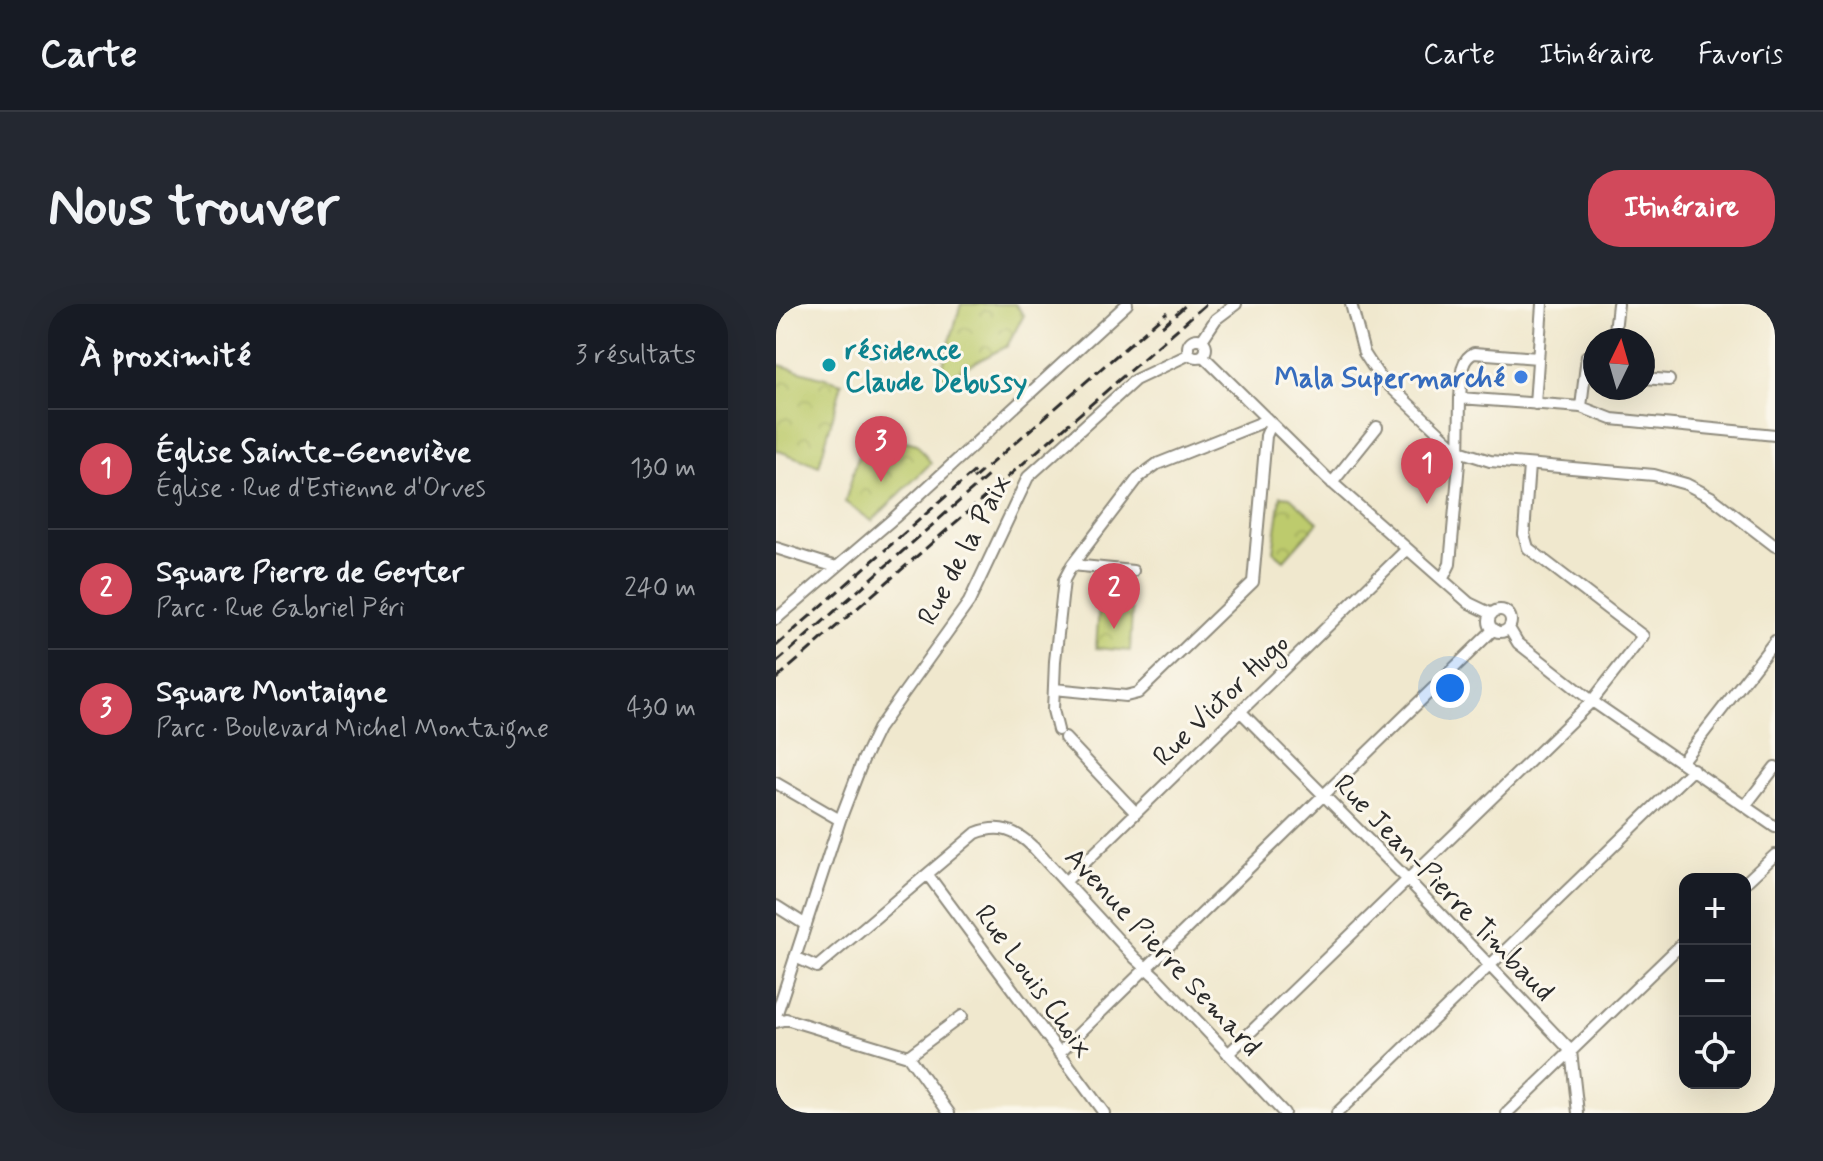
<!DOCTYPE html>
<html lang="fr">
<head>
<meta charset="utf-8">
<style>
  body { margin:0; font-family:Mynerve,sans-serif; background:#242831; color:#f1f3f6 }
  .controls { position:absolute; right:24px; bottom:24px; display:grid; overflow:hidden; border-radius:16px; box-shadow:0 8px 32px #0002 }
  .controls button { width:72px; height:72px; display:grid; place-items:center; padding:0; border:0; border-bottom:2px solid #363941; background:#171b24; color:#f1f3f6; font:40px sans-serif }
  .compass { position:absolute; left:807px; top:24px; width:72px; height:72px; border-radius:50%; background:#171b24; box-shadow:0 8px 32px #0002; rotate:5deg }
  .you { position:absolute; left:674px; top:384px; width:28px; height:28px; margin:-20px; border:6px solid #fff; border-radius:50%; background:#1a73e8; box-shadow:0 0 0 12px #1a73e833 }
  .badge { display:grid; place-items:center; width:52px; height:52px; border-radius:50%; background:#d1495b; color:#fff; font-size:26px; font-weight:700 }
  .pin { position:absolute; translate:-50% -66px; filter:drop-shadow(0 2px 4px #0008) }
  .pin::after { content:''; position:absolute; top:42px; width:28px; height:24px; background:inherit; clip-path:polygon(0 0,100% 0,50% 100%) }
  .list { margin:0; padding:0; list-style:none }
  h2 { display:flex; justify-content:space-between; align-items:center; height:104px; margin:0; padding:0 32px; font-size:34px }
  h2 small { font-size:26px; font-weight:400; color:#9ea1a6 }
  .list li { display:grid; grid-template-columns:52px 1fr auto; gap:24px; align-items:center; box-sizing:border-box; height:120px; padding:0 32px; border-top:2px solid #363941 }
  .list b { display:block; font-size:30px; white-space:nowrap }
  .list p { margin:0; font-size:26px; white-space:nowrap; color:#9ea1a6 }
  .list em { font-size:26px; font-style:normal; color:#9ea1a6 }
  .icon { flex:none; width:44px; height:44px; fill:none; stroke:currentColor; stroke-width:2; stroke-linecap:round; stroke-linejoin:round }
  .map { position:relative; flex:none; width:999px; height:809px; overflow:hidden; border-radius:32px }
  header { display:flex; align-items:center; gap:48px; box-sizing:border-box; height:112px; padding:0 40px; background:#171b24; border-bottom:2px solid #363941 }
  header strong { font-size:38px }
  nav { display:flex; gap:44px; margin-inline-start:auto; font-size:28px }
  .intro { display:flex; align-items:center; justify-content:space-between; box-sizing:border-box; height:192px; padding:0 48px }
  h1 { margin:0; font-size:56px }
  .button { padding:20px 36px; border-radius:32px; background:#d1495b; color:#fff; font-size:28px; font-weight:700 }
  main { display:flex; gap:48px; padding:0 48px }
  aside { flex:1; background:#171b24; border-radius:32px; box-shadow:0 8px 32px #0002 }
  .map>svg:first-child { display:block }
  .park { fill:url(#park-crowns); stroke:#747b4c; stroke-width:2 }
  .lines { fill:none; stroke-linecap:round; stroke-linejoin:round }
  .street-casing { stroke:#8e8a7c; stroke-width:14 }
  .street { stroke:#fff; stroke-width:10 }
  .rail { stroke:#2b2b2b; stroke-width:3; stroke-dasharray:12 6; stroke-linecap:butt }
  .culture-dot { fill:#0f9aa8; stroke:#fbf7ec; stroke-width:3 }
  .shop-dot { fill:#3f7fe0; stroke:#fbf7ec; stroke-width:3 }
  .labels { text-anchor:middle; stroke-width:6; stroke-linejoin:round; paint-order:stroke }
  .culture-label { font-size:28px; font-weight:bold; fill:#0d838f; stroke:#fbf7ec; text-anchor:start }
  .shop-label { font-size:28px; font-weight:bold; fill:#366cbe; stroke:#fbf7ec; text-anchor:end }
  .street-label { font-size:28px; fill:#2b2b2b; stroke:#fbf7ec }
</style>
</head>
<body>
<header>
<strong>Carte</strong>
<nav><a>Carte</a><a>Itinéraire</a><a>Favoris</a></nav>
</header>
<div class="intro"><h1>Nous trouver</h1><a class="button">Itinéraire</a></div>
<main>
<aside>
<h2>À proximité<small>3 résultats</small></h2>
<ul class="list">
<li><span class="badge">1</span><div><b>Église Sainte-Geneviève</b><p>Église · Rue d'Estienne d'Orves</p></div><em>130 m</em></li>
<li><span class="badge">2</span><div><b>Square Pierre de Geyter</b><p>Parc · Rue Gabriel Péri</p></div><em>240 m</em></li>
<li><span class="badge">3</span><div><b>Square Montaigne</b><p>Parc · Boulevard Michel Montaigne</p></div><em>430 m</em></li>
</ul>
</aside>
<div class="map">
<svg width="999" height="809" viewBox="0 0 999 809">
  <defs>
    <pattern id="park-crowns" width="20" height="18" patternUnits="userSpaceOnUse" patternTransform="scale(2)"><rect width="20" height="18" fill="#bdcb6d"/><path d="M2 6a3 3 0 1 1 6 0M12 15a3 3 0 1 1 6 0" fill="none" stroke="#a3ae5f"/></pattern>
  </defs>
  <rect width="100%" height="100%" fill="#fbf7ec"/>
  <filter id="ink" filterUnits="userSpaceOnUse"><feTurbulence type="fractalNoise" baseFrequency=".0125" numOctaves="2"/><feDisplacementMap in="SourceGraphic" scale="16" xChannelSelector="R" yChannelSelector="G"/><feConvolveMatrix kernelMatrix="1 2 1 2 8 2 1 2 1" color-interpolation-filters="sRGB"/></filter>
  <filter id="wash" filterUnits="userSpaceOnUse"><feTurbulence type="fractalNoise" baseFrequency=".006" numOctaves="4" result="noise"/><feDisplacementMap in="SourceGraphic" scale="32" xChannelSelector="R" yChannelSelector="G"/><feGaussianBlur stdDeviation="1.8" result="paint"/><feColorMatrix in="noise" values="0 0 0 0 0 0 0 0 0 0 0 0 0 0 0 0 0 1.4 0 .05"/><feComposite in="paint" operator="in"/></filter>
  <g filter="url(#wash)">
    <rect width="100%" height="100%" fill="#f0e8ce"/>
    <!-- park -->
    <path class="park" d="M185,0h54l9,11 -17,31 -69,36z
      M0,60l66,19 -23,83 -43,-16z
      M89,127l52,13 14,19 -59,58 -27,-19z
      M505,192l9,1 28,25 -34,38 -11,-9z
      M323,303l33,3 -2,41 -34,-3z"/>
  </g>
  <g filter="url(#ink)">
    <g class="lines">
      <!-- street casing -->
      <g class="street-casing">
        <path id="street" d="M575,0l13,49 15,23 80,75 31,10 164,14 32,9 25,13 64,49
          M412 44a9 9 0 1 1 18 0a9 9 0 1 1-18 0Z
          M426,36l14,-21 20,-15
          M838,36l4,-36
          M427,52l125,123 141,124 23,11
          M867,74l26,2
          M684,94c2,-16 -2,-38 14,-45l64,5
          M759,100l7,-100
          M805,103l6,-51 8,1
          M556,179l45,-56
          M0,244l60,19
          M296,261l61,6
          M667,274l7,-14 9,-101 1,-65 121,9 31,12 163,16
          M713 317a11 11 0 1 1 22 0a11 11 0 1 1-22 0Z
          M0,315l118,-101 233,-214
          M733,324l9,15 74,58 183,126
          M278,385l72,7 12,-3 115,-111 13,-146 5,-12
          M465,408l166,167 164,172 7,62
          M282,426l-5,-20 2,-49 9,-81 8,-15 67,-88 18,-13 101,-40 8,-6
          M289,434l71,75
          M906,457l93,-120
          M0,479l64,37
          M969,502l30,-39
          M152,571l176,238
          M289,578l342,-333
          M969,579l30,-28
          M0,602l30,19
          M19,653l22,10 159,-134c23,-9 40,-3 57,14l102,111 21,19 128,136
          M0,712l64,-196 23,-60 15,-31 91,-127 59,-125 107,-97 55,-26
          M0,718l10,-3 122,37 41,57
          M283,749l435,-424
          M452,750l364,-353 51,-65 -115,-88 -4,-14 5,-69
          M132,752l54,-40
          M561,809l356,-344
          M731,809l178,-172"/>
      </g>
      <!-- street -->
      <use href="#street" class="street"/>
      <!-- rail -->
      <path class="rail" d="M386,22l25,-22
        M197,175l194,-167
        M0,342l201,-177
        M0,359l213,-188
        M0,375l430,-375"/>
    </g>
  </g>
  <!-- markers -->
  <circle class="culture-dot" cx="53" cy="61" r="8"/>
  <circle class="shop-dot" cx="745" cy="73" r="8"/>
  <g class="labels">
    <!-- culture labels -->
    <g class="culture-label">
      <text x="69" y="55">résidence<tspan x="69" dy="32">Claude Debussy</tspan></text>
    </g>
    <!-- shop labels -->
    <g class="shop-label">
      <text x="729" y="83">Mala Supermarché</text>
    </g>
    <!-- street labels -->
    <g class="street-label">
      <text transform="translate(187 245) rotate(-62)" y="10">Rue de la Paix</text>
      <text transform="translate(444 395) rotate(-44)" y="10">Rue Victor Hugo</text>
      <text transform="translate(669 583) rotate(46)" y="10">Rue Jean-Pierre Timbaud</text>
      <text transform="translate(388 647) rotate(47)" y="10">Avenue Pierre Semard</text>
      <text transform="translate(259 676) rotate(54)" y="10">Rue Louis Choix</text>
    </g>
  </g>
</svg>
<div class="controls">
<button>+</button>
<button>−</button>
<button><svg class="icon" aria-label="locate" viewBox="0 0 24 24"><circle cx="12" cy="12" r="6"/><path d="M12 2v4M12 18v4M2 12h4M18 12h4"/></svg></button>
</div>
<svg class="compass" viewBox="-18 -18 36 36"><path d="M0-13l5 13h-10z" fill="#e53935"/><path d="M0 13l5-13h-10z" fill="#9ea1a6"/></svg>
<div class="you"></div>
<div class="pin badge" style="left:651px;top:200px">1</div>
<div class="pin badge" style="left:338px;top:325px">2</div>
<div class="pin badge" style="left:105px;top:178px">3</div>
</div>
</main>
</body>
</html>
